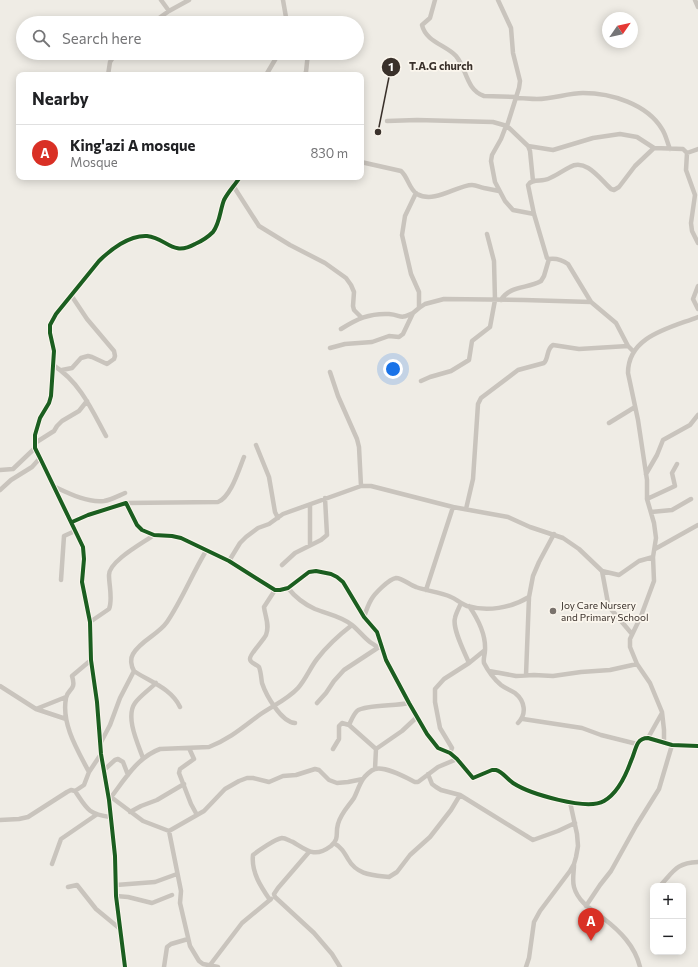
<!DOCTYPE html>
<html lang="en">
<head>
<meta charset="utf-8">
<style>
  body { margin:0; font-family:Commissioner,sans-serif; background:#f6f6f6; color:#202124 }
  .controls { position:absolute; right:12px; bottom:12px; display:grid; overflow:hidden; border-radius:8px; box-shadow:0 2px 10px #0003 }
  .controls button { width:36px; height:36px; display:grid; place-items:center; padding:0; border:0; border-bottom:1px solid #e0e0e0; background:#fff; color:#202124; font:20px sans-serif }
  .compass { position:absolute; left:602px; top:12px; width:36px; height:36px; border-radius:50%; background:#fff; box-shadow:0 2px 10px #0003; rotate:56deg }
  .you { position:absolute; left:393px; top:369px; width:14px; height:14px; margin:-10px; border:3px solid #fff; border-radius:50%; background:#1a73e8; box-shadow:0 0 0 6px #1a73e833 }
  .badge { display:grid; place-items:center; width:26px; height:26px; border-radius:50%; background:#d93025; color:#fff; font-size:13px; font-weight:700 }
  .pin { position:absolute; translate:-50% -33px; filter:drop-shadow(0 1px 2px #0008) }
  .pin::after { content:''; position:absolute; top:21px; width:14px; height:12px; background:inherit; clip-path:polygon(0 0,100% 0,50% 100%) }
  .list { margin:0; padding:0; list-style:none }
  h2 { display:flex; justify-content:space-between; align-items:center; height:52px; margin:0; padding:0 16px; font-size:17px }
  h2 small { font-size:13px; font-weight:400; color:#757577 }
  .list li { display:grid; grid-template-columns:26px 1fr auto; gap:12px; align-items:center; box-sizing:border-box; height:56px; padding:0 16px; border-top:1px solid #e0e0e0 }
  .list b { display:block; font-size:15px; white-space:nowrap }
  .list p { margin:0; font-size:13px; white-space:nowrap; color:#757577 }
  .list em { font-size:13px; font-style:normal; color:#757577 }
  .icon { flex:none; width:22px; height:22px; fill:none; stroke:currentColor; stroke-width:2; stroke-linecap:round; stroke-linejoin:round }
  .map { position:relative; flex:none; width:698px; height:967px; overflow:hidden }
  .search { position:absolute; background:#fff; box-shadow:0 2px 10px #0003; left:16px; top:16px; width:348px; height:44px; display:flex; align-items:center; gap:10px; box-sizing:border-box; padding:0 14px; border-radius:22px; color:#757577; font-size:15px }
  .panel { position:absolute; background:#fff; box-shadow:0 2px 10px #0003; left:16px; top:72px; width:348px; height:108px; border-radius:8px }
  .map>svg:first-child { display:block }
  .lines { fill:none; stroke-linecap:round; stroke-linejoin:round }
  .minor { stroke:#c9c4bd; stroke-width:4.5 }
  .cycleway-casing { stroke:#fbf6ed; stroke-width:6 }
  .cycleway { stroke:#1b5e20; stroke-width:4 }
  .poi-dot { fill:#79726c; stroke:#fbf6ed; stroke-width:1.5 }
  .labels { text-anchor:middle; stroke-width:3.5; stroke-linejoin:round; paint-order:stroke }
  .poi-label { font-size:10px; fill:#3a312b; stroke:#fbf6ed; text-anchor:start }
  .leader { fill:none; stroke:#3a312b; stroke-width:1.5 }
  .callout-dot { fill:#3a312b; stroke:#fbf6ed; stroke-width:1.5 }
  .mark-label { font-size:12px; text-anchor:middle; font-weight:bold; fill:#fff }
  .callout-label { font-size:11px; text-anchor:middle; font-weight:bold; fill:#3a312b; stroke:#fbf6ed; stroke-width:3.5; stroke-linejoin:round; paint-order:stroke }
</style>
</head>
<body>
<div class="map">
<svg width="698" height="967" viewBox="0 0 698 967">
  <rect width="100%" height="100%" fill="#efece5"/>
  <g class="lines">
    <!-- minor -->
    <path class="minor" d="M161,0l8,11
      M283,0l4,23
      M435,0l-5,18 -8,7c4,17 24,20 34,31 11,13 10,34 28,40l32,1
      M498,0l13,28 2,25 7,28 -1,7 -12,38
      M695,0l3,7
      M152,23l17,-12 20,-11
      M108,75l2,-13 6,-9
      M266,75l13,-22
      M304,75l2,-3 2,-19
      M516,98c7,0 14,1 21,1 16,0 31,-6 46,-6 28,0 64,11 79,36 4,6 5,13 8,20
      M387,121l30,-1 76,2 14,4 21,20 2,5 3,30
      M506,126l-5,13 -9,16 -1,6 4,21 10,19 8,9 21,4
      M528,146l25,4 40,-12 27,-4 17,3 17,11 29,1 4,4 -1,17 9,25 -4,28 1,8 6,12
      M687,153l11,-4
      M361,162l40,9c7,6 8,18 16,23 18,10 40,-9 55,-9 4,0 8,2 12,3 5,1 10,2 15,3
      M234,187l25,39 31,19 35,18 21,15 5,7 3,7 -1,14 1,4 7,7
      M416,193l-11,23 -3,19 9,39 8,18v16
      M698,286l-5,13 5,10
      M501,300c9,-15 27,-11 40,-19l3,-5 5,-17
      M341,329c16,-10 28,-16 48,-15 13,1 10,6 24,-1
      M330,348l15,-4 27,-2 17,-6 10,1 4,-3 10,-21 6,-5 6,-4 19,-5 80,1 67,2
      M633,351l-5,-5 -12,-23 -25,-21 -23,-38c-7,-5 -12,-6 -19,-5l-2,-1 -13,-44 -6,-29c4,-7 13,-3 20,-6 8,-3 14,-8 22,-12 16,-9 30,12 41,22l3,1 5,-3 16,-21 19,-18
      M53,365c27,17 39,45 53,71
      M62,370l10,-2 9,-10 7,-2 4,1 15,7 7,-5 1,-3 -1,-5 -27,-32 -16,-24
      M330,372l8,24 19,43 2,8 2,39
      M421,381l9,-4 21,-6 18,-11 3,-19 18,-14 5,-27 -1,-39 -7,-27
      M609,423l26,-16
      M35,443l19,-12 3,-5 5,-5 17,-10 8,-10
      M256,445l13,32 6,35 3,6
      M0,470l13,-1 22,-21
      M646,474l11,-19 6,-15 27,-15 8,-10
      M53,486c15,7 34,17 51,15 7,-1 14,-5 21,-8
      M0,490l11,-10 21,-13 8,-9
      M647,499l28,-13 -3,-13 5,-9
      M126,503l92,-1c13,-5 21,-33 26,-45
      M310,505v40
      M466,509l7,-30 5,-75 3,-6 37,-28 26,-7c5,-5 2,-14 9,-18l26,4 49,-3
      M651,512l21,-2 19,-11
      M72,522l16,-7 38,-12 11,22 5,5 12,5 18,1 9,2 48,23 46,29h5l8,-2 21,-16 7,-1 15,3 6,3 6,5 21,35 13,15 9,28 23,43 18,31 11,14 12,5 7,6 16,19 19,-8h4c7,2 11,9 17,13 17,11 74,28 91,18 14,-8 22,-26 27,-40 3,-6 4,-13 7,-18 2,-3 6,-5 10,-5l24,7 26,1
      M655,549l43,-24
      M229,561l11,-18 6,-6 12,-9 11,-4 14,-10 78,-28h10l82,21 55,10 22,10 33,11 16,11 23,22 6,32 2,5 22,26
      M282,565l13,-12 26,-13 6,-5 -2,-37
      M602,571l17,4 20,-14 14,-4
      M61,580l3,-44 11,-5
      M288,588c7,9 16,16 27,21 12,5 26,7 37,16 10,8 16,19 29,23
      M275,590l-11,17c1,9 6,18 2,28 -3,6 -17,20 -16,24 0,4 6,5 9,8 2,5 2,10 3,16 4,12 19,39 33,40
      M426,590l27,-83
      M461,603c-2,5 -5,10 -6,15 -3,11 10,35 14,45
      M469,606c9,13 17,28 16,44 0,5 -2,8 -1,13 4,8 10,16 17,22 5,4 10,5 14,8 10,8 12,21 3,30
      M364,617c2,-6 4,-12 7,-17 3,-6 18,-21 25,-22 6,0 14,7 20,9 11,4 24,5 35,10 5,2 10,7 16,9 20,6 44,2 62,-9l4,-21 6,-14 15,-28
      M90,622l19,-13c4,-10 0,-23 0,-34 0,-14 34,-32 45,-40
      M489,671l27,5 18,-1 19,1 28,-4 29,-2 27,-6
      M526,675l3,-78
      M0,686l36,23 30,10
      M317,703l9,-10 8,-12 10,-11 35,-23
      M180,707c-9,-19 -30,-25 -46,-36 -3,-5 -4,-12 -1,-17 8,-14 25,-19 34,-32 15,-22 25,-48 39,-71
      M36,709l30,-12
      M523,719l59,9 19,7 36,9
      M349,725c2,-4 4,-10 8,-14 6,-6 40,-5 52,-8
      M648,738l14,-25
      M664,743v-13l-2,-18 -12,-29 -13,-19 -7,-17v-8l11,-23 13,-35 -1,-24 3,-19 -2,-15 -7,-24v-19l-9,-60 -10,-47c0,-37 42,-45 70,-56
      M100,744l10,-19 10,-27 14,-27
      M189,748l5,11 -14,10 -1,4 12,31 6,11
      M333,749l6,-10v-13l3,-3 7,2 27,24
      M450,753l2,-5 -12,-20 -5,-26v-13l9,-10 25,-16 16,-13
      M143,758c-5,-14 -18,-41 -8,-55 5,-7 14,-13 21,-20
      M375,769l1,-20 26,-18 15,-14
      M104,770l11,-10 3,-1 5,3 5,13
      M89,772c-11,-21 -28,-48 -23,-74 1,-9 11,-7 6,-22l19,-16
      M428,774l4,10 4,3 5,3 19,5 73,45 25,-9 17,-8
      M75,791l9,-6 5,-13 12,-18
      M111,797l32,24 26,10 35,-20 21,-22 14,-8 8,-3h6l16,4 14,-6 13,-1 19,-6 4,1 10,10 8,3 11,-1 15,-3
      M109,800c14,-18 28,-43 51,-51l49,-2c19,-7 33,-19 49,-31 14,-10 29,-16 40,-28 8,-9 12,-20 19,-29 10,-13 22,-24 35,-34
      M130,812l11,-6 16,-6 27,-16
      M0,820l19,-1 9,-2 39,-25 4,-2 4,1c12,18 13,23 35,26
      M169,831l12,60 -1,12 10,43 9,15 4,3 15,3
      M334,843c7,4 10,9 14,16 9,16 24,16 41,18l8,-5 13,-17 20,-18 21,-27 9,-15
      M309,852l-31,36 -4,6 1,3 39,36 18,21 8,13
      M52,864l9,-25 35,-24
      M574,865c0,7 -2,15 0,22 4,15 18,23 29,31 17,13 32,28 37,49
      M116,885l39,-3 22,-8
      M660,886c14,-15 16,-23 38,-24
      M68,887l9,-2 19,24 23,19
      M116,896l12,1 24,6 20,-8
      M270,900c-9,-13 -19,-28 -17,-45 5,-4 22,-16 29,-17 4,0 7,3 11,4 15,9 22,16 38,4 9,-8 4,-12 7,-22 3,-11 10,-17 16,-26 3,-6 5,-13 9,-19 2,-3 8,-9 12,-10 10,-3 30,8 40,13h3l20,-15 19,-8
      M586,906l14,-21 11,-14 25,-45 23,-37 13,-44
      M210,965l32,-42 29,-24
      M125,967l-9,-71 -1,-40 -6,-56 -8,-46 -4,-52 -6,-42 -1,-38 -8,-40 2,-23 -1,-12 -42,-87 -6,-12v-13l5,-17 9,-15 2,-7 3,-45 -4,-18v-8l6,-11 43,-53c11,-11 30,-26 48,-25 20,2 25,21 48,8 7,-3 13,-7 18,-12 7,-9 7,-22 11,-32 4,-8 11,-15 16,-23
      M164,967l3,-20 4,-3 17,-5
      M526,967l3,-9 5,-36 6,-11 30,-40 4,-7 2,-7 2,-11 -1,-12 -7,-32"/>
    <!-- cycleway casing -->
    <g class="cycleway-casing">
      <path id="cycleway" d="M72,522l16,-7 38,-12 11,22 5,5 12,5 18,1 9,2 48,23 46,29h5l8,-2 21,-16 7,-1 15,3 6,3 6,5 21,35 13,15 9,28 23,43 18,31 11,14 12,5 7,6 16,19 19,-8h4c7,2 11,9 17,13 17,11 74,28 91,18 14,-8 22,-26 27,-40 3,-6 4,-13 7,-18 2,-3 6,-5 10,-5l24,7 26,1
        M125,967l-9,-71 -1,-40 -6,-56 -8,-46 -4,-52 -6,-42 -1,-38 -8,-40 2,-23 -1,-12 -42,-87 -6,-12v-13l5,-17 9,-15 2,-7 3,-45 -4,-18v-8l6,-11 43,-53c11,-11 30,-26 48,-25 20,2 25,21 48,8 7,-3 13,-7 18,-12 7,-9 7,-22 11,-32 4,-8 11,-15 16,-23"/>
    </g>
    <!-- cycleway -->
    <use href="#cycleway" class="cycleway"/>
  </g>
  <!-- markers -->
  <circle class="poi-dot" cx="553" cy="611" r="4"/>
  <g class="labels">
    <!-- poi labels -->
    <g class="poi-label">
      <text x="561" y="609">Joy Care Nursery<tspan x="561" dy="12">and Primary School</tspan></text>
    </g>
  </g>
  <!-- callouts -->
  <path class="leader" d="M378 132L391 67"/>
  <g class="callout-dot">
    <circle cx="378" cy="132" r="4"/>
    <circle cx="391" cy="67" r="10"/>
  </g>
  <g class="mark-label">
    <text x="391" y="71">1</text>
  </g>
  <g class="callout-label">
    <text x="441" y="70">T.A.G church</text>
  </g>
</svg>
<div class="controls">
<button>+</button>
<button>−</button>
</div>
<svg class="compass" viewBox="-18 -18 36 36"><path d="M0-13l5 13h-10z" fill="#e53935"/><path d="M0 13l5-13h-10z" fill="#757577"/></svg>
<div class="you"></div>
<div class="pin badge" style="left:591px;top:941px">A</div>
<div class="search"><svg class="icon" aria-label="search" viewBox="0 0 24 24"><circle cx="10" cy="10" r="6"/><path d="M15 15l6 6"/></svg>Search here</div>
<section class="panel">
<h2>Nearby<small></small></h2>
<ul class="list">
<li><span class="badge">A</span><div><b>King'azi A mosque</b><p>Mosque</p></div><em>830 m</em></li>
</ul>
</section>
</div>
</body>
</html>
